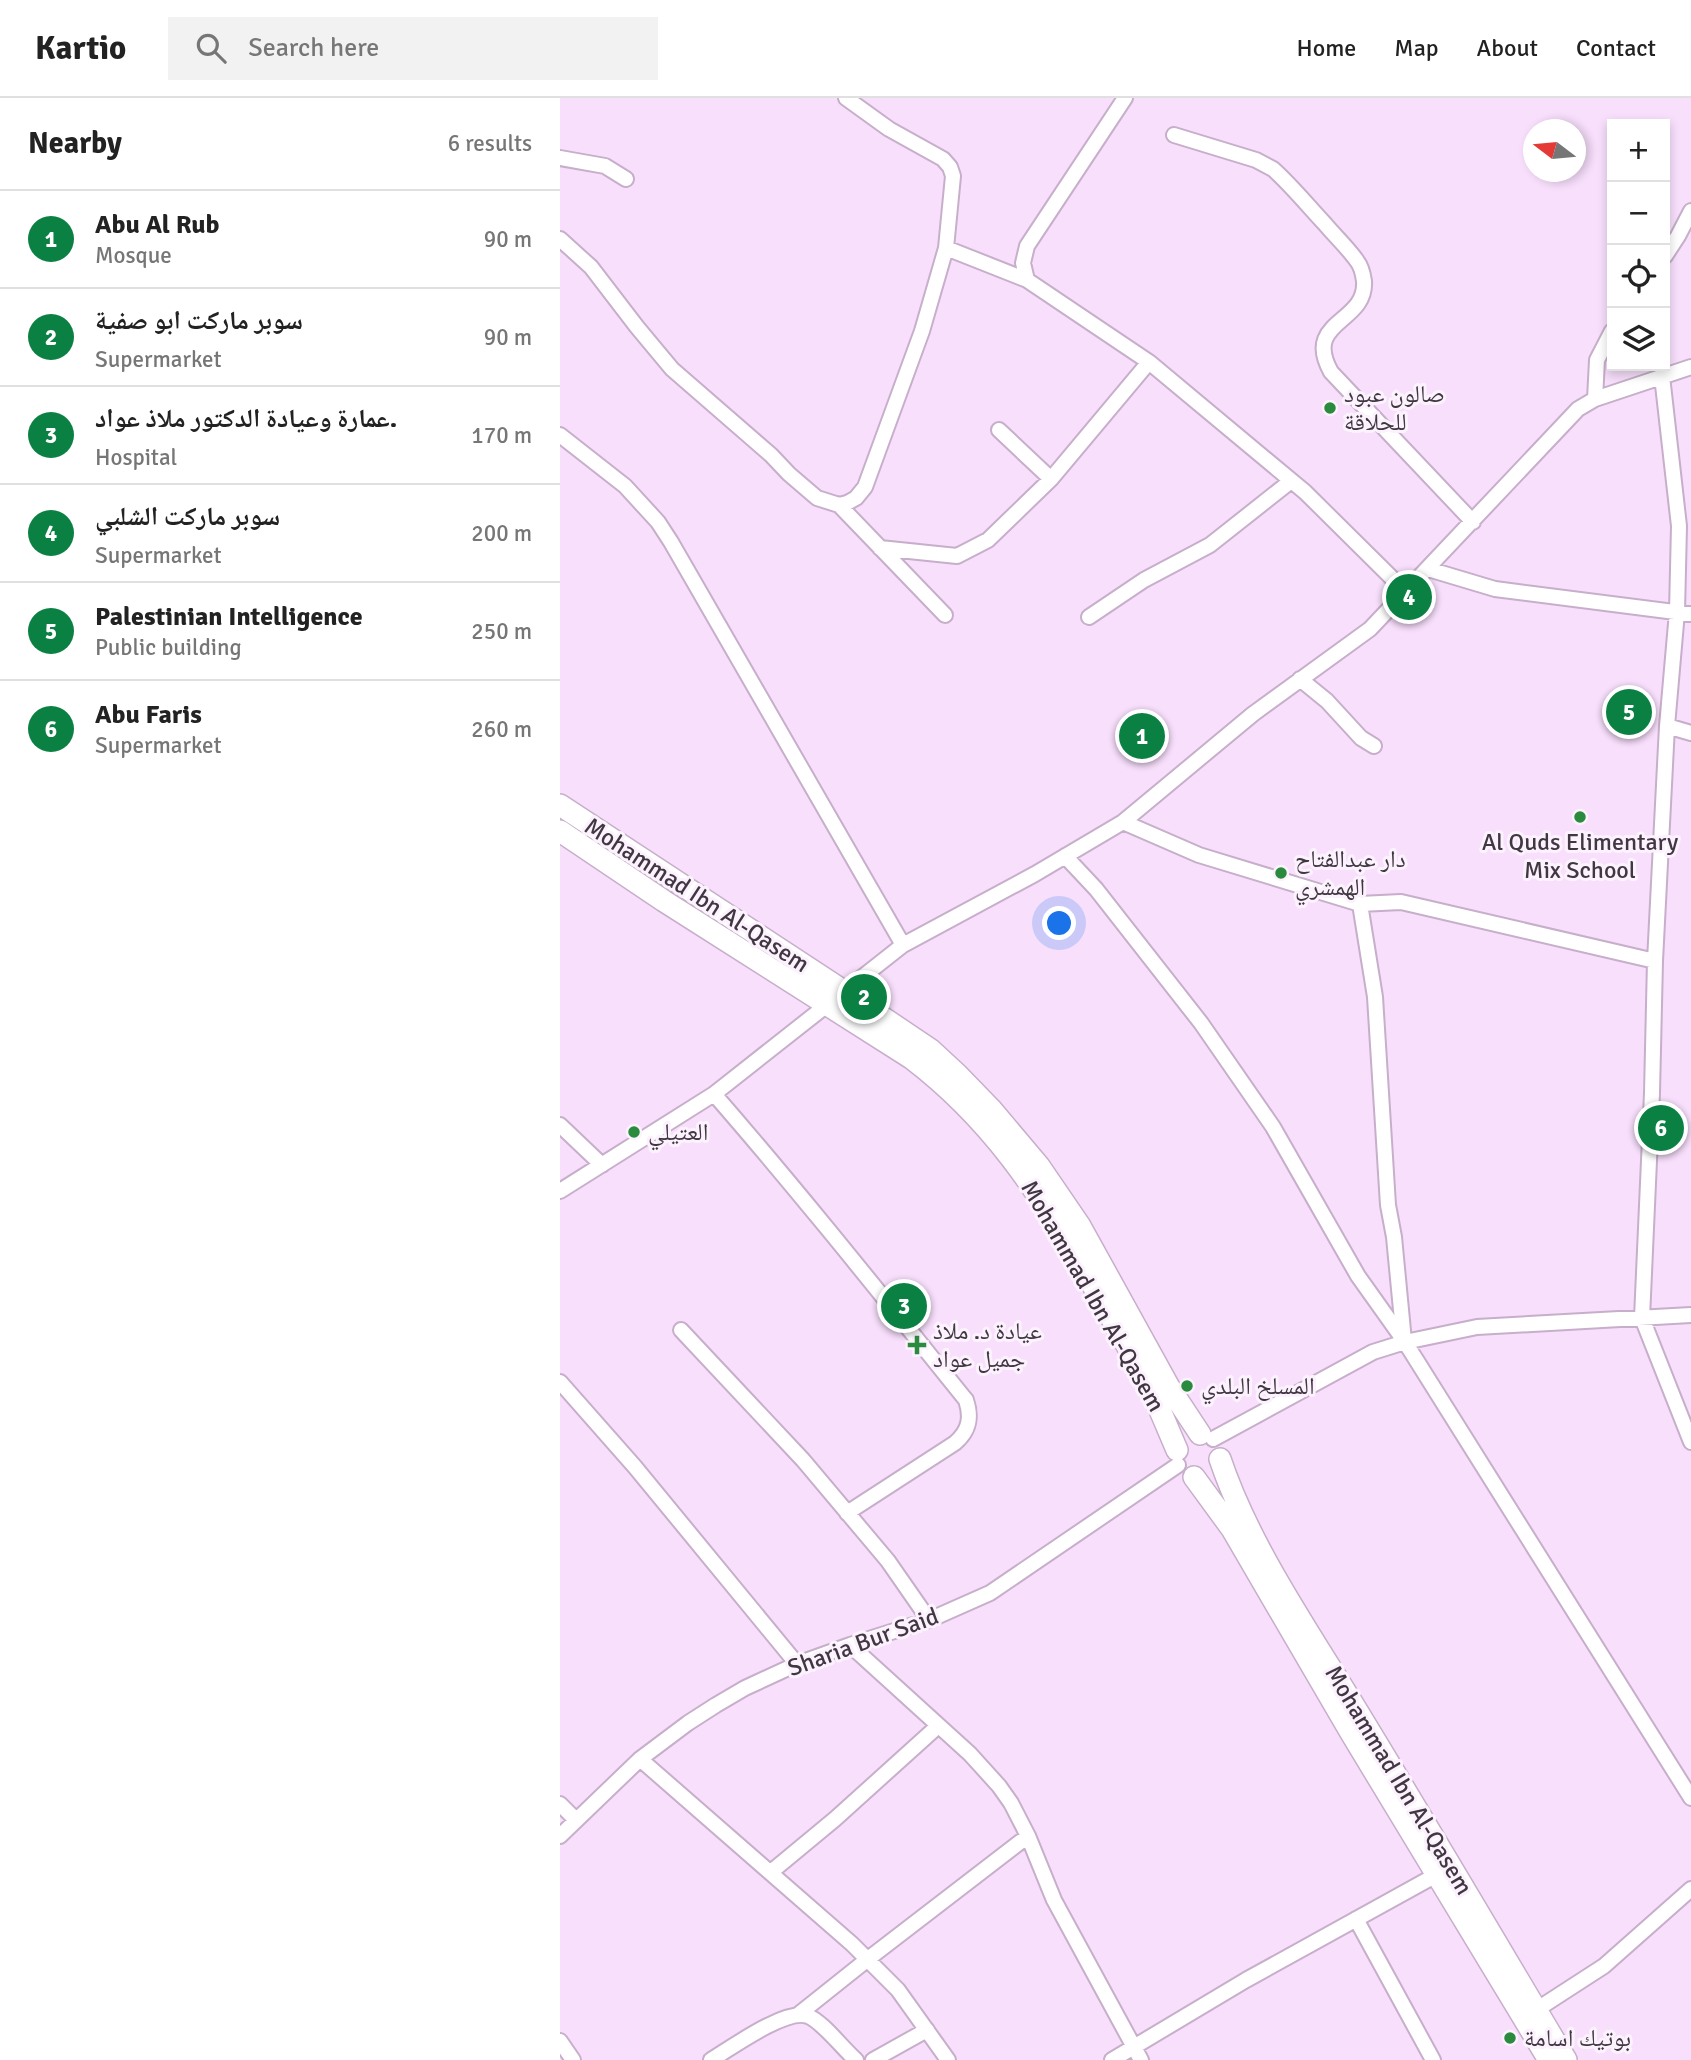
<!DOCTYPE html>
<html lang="en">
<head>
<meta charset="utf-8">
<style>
  body { margin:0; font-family:Signika,"Noto Naskh Arabic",sans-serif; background:#f2f2f2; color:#222 }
  .controls { position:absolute; right:21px; top:21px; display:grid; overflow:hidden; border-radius:0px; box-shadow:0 4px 10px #0003 }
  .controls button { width:63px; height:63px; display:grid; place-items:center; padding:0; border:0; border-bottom:2px solid #e0e0e0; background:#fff; color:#222; font:35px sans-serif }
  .compass { position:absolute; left:963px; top:21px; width:63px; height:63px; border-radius:50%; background:#fff; box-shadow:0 4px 10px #0003; rotate:286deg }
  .you { position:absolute; left:500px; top:826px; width:24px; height:24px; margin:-18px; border:5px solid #fff; border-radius:50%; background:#1a73e8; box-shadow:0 0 0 10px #1a73e833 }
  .badge { display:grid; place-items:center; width:46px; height:46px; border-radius:50%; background:#0b8043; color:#fff; font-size:23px; font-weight:700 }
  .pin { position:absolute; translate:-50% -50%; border:4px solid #fff; box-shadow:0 2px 7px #0006 }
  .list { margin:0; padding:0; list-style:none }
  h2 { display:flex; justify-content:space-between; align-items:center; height:91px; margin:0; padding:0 28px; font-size:30px }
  h2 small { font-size:23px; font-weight:400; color:#767676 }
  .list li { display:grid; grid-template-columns:46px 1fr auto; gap:21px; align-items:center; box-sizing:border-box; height:98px; padding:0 28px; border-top:2px solid #e0e0e0 }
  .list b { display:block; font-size:26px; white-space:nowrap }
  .list p { margin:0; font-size:23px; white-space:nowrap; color:#767676 }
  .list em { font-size:23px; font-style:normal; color:#767676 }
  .icon { flex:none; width:38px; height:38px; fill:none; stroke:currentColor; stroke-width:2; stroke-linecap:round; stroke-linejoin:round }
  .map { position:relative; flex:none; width:1131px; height:1962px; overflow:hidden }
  header { display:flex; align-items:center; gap:42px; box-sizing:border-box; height:98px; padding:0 35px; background:#fff; border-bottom:2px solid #e0e0e0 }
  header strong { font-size:33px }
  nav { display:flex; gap:38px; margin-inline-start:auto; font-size:24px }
  .search { width:490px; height:63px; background:#f2f2f2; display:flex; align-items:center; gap:18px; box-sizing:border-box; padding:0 24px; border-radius:0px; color:#767676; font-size:26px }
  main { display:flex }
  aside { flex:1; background:#fff }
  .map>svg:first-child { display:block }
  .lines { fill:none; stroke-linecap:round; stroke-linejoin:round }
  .street-casing { stroke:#c7aeca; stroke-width:18 }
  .primary-casing { stroke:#c7aeca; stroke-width:24 }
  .street { stroke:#fff; stroke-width:14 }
  .primary { stroke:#fff; stroke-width:21 }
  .poi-dot { fill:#2a8b3f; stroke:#fcf2fd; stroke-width:2.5 }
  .labels { text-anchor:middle; stroke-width:6; stroke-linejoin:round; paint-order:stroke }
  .poi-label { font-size:24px; fill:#403742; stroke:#fcf2fd; text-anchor:start }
  .street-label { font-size:24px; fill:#403742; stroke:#fcf2fd }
</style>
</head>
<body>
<header>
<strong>Kartio</strong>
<div class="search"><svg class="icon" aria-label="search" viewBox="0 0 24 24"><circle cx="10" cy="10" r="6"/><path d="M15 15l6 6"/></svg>Search here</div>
<nav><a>Home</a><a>Map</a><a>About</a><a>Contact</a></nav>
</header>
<main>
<aside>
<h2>Nearby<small>6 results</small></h2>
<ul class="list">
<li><span class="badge">1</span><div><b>Abu Al Rub</b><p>Mosque</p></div><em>90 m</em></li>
<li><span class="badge">2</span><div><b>سوبر ماركت ابو صفية</b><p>Supermarket</p></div><em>90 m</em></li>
<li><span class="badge">3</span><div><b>عمارة وعيادة الدكتور ملاذ عواد.</b><p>Hospital</p></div><em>170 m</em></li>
<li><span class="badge">4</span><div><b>سوبر ماركت الشلبي</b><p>Supermarket</p></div><em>200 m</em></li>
<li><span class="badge">5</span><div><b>Palestinian Intelligence</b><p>Public building</p></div><em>250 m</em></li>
<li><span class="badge">6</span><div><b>Abu Faris</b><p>Supermarket</p></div><em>260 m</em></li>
</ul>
</aside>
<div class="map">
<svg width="1131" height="1962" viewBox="0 0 1131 1962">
  <rect width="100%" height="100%" fill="#f8dffc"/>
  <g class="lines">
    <!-- street casing -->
    <g class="street-casing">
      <path id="street" d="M565,0l-98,148 -4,17 4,17 122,82 156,130 101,100
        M614,37l82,25 17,9c19,17 35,37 52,55 10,12 23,24 32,37 4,5 6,13 7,20 3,43 -62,39 -33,91l142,150
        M0,60l45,8 21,13
        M0,141l31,28 46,60 35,42 99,86 18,19 28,24 22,7 8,-2 9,-5 9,-11 57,-156 24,-83 7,-72 -3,-9 -7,-8 -54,-30 -43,-31
        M386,150l81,32
        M1105,158l13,-20 13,-25
        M1102,278l17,150 -2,86 -10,114 -12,235 -3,132 -10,225 49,124
        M1035,301l2,-39 15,-29
        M439,332l52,49
        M0,337l65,51 33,36 13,20 232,403
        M279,407l106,110
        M320,450l77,8 31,-16 63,-61 98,-117
        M868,471l67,20 196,25
        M529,519l55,-37 66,-35 81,-64
        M740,581l27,22 34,37 13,8
        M1107,628l24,7
        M563,724l76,33 161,49 41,-2 254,59
        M505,758l31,33 105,134 72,104 85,149 47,66 286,456
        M800,806l15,93 13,208 6,32 10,104
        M154,996c87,100 169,203 252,306 6,18 3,31 -11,43l-108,70
        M0,1027l42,40
        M0,1093l154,-97 189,-149 132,-71 88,-52 130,-108 117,-85 208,-220 17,-10 96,-32
        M121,1232l122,130 85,101 41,59
        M0,1284l75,85 162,197
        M653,1341l160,-87 32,-10 72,-15 214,-12
        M290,1547l120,109 29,32 12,17 17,33 26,64 87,160
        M80,1661l212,185 46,46 50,70
        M0,1706l16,16
        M0,1738l80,-77 48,-36 28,-18 29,-17 52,-24 53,-19 79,-25 61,-27 188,-128
        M211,1774l64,-53 103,-93
        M796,1821l77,141
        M976,1912l68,-44 87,-77
        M239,1916l69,-55 160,-123
        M0,1943l13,19
        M151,1962c20,-12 75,-52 97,-44 15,6 35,33 48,44
        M313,1962l54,-30
        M552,1962l134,-80 192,-106"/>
    </g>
    <!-- primary casing -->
    <g class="primary-casing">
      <path id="primary" d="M0,707l285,187 86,58 27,25 33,34 48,57 41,60 89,161 31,47
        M0,733l104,70 247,157c79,60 127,132 176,217 20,36 41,71 60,107 11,22 20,45 30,68
        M660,1361c31,92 92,177 142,260 69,113 136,227 204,341
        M634,1379l38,52 119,204 198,327"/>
    </g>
    <!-- street -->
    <use href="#street" class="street"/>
    <!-- primary -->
    <use href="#primary" class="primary"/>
  </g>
  <!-- markers -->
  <g class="poi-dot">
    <circle cx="770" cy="310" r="7"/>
    <circle cx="1020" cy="719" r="7"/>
    <circle cx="721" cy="775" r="7"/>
    <circle cx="74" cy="1034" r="7"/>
    <path d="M353.5 1236.5h7v7h7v7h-7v7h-7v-7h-7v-7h7z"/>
    <circle cx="627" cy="1288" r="7"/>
    <circle cx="950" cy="1940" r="7"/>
  </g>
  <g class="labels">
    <!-- poi labels -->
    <g class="poi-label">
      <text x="784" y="304">صالون عبود<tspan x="784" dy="28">للحلاقة</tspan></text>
      <text x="1020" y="752" text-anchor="middle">Al Quds Elimentary<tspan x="1020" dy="28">Mix School</tspan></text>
      <text x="735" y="769">دار عبدالفتاح<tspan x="735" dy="28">الهمشري</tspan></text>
      <text x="88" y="1042">العتيلي</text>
      <text x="373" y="1241">عيادة د. ملاذ<tspan x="373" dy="28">جميل عواد</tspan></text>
      <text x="641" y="1296">المسلخ البلدي</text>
      <text x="964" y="1948">بوتيك اسامة</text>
    </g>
    <!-- street labels -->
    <g class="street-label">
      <text transform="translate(137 797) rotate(33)" y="8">Mohammad Ibn Al-Qasem</text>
      <text transform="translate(533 1198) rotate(60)" y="8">Mohammad Ibn Al-Qasem</text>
      <text transform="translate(303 1544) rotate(-20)" y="8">Sharia Bur Said</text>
      <text transform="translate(839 1682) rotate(59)" y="8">Mohammad Ibn Al-Qasem</text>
    </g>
  </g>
</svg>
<div class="controls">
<button>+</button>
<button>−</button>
<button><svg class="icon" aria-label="locate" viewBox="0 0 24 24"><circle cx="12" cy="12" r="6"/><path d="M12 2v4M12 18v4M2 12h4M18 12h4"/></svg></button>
<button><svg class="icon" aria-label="layers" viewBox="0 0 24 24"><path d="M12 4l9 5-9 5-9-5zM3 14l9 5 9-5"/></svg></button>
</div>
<svg class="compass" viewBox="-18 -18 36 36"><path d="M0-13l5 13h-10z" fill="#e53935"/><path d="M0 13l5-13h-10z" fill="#767676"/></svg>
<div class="you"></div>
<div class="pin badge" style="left:582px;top:638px">1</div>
<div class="pin badge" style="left:304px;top:899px">2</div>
<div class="pin badge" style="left:344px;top:1208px">3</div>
<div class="pin badge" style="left:849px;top:499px">4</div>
<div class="pin badge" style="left:1069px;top:614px">5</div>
<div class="pin badge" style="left:1101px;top:1030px">6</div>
</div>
</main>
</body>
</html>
